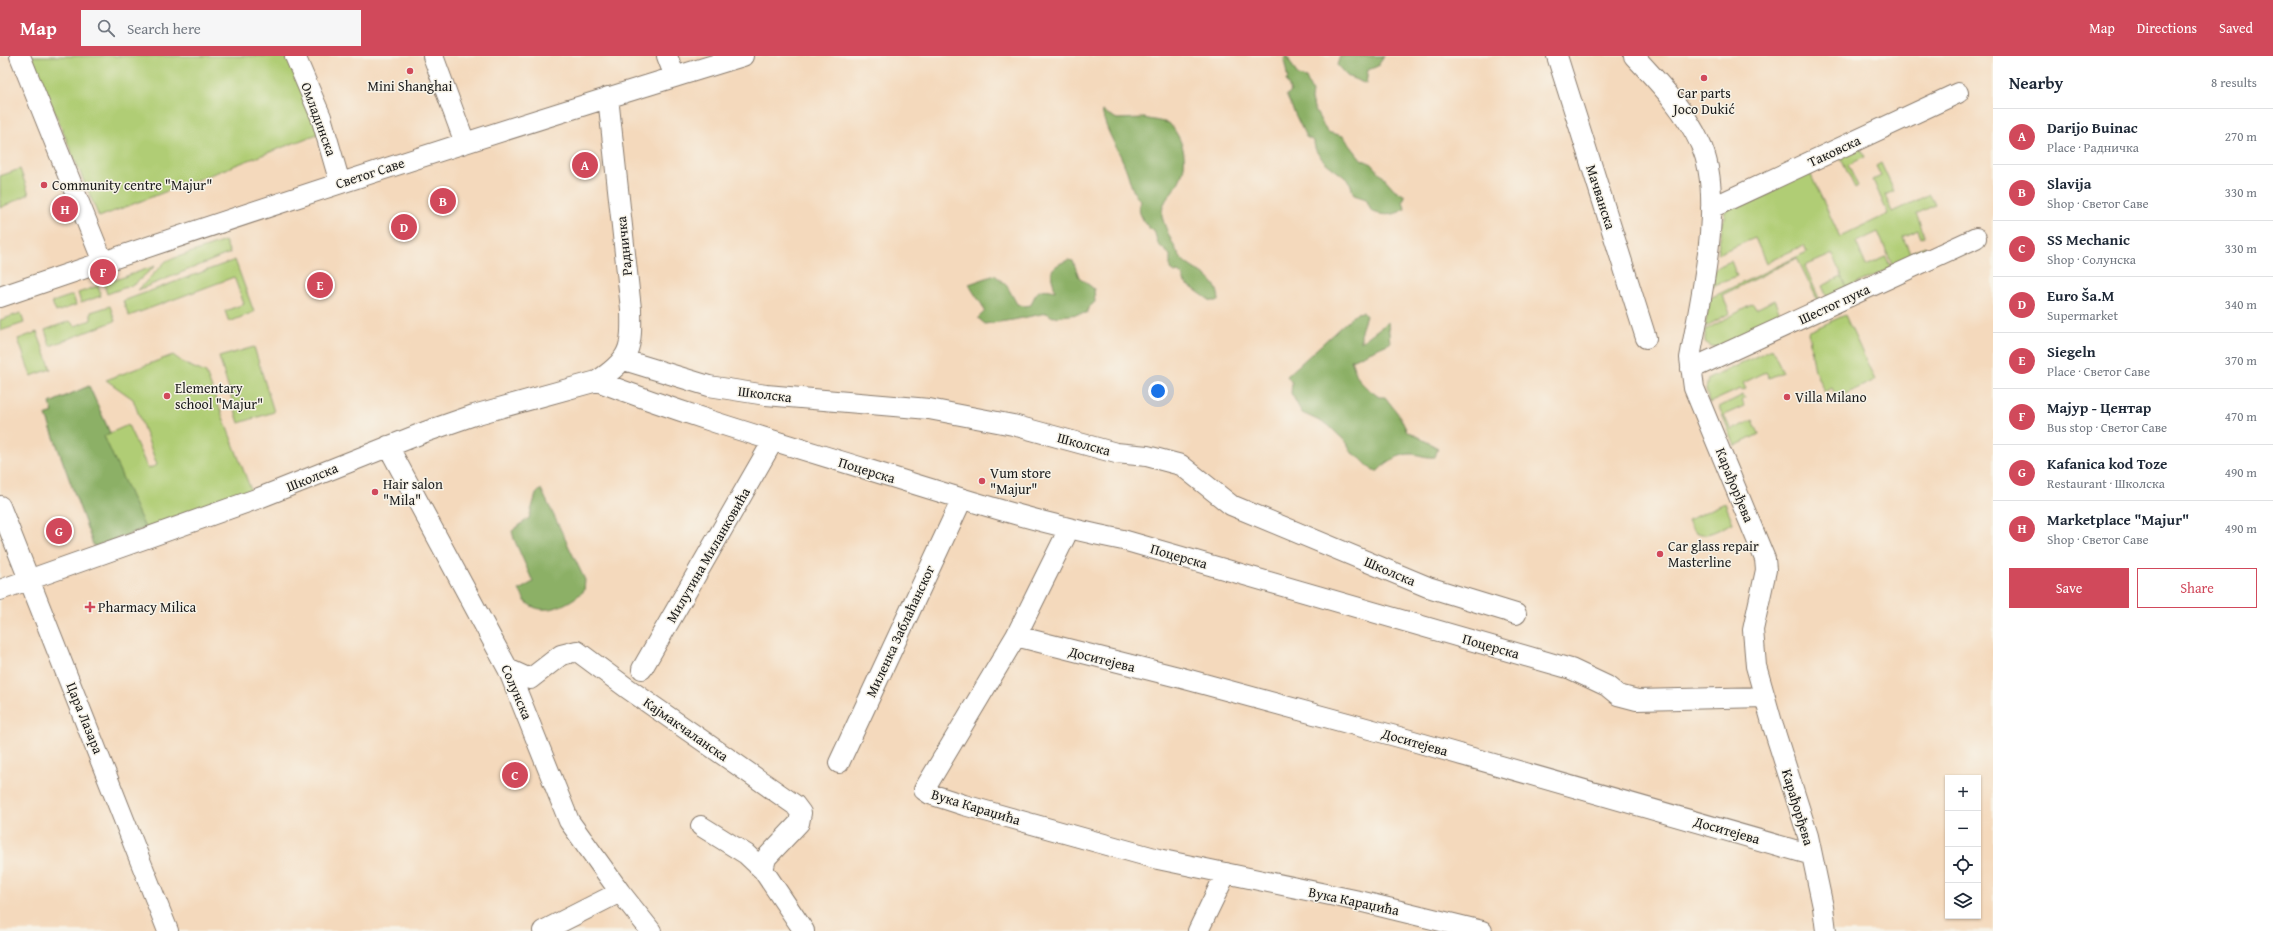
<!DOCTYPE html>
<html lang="en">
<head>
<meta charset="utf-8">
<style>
  body { margin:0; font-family:"Gentium Book Plus",serif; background:#f6f6f7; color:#1f2937 }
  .controls { position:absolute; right:12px; bottom:12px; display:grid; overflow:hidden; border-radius:0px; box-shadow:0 1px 3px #0004 }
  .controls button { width:36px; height:36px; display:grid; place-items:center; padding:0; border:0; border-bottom:1px solid #e0e1e3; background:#fff; color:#1f2937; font:20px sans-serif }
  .you { position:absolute; left:1158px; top:335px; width:14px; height:14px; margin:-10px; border:3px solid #fff; border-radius:50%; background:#1a73e8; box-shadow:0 0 0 6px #1a73e833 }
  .badge { display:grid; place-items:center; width:26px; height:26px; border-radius:50%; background:#d1495b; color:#fff; font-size:13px; font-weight:700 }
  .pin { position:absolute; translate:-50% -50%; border:2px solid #fff; box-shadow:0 1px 4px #0006 }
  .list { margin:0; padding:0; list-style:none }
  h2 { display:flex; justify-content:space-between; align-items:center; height:52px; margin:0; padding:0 16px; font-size:17px }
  h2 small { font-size:13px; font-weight:400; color:#747a83 }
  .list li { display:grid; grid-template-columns:26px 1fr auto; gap:12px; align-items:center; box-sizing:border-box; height:56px; padding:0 16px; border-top:1px solid #e0e1e3 }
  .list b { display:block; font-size:15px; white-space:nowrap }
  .list p { margin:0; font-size:13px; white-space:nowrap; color:#747a83 }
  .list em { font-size:13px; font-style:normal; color:#747a83 }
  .actions { display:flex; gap:8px; padding:12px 16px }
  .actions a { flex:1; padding:9px 0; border:1px solid #d1495b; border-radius:0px; text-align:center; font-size:14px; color:#d1495b }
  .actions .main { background:#d1495b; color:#fff }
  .icon { flex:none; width:22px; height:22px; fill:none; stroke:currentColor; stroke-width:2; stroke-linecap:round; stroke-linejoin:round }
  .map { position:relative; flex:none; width:1993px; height:875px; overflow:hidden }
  header { display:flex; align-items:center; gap:24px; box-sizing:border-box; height:56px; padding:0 20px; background:#d1495b; color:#fff }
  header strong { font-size:19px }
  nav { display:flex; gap:22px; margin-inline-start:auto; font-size:14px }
  .search { width:280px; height:36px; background:#f6f6f7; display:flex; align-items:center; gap:10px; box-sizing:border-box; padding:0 14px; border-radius:0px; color:#747a83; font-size:15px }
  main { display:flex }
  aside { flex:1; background:#fff }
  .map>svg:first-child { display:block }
  .green { fill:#b0cd74; stroke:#667448 }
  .forest { fill:#8cb066; stroke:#546641 }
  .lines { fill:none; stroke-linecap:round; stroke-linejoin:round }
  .minor-casing { stroke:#887a6c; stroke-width:22 }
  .minor { stroke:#fff; stroke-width:20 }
  .poi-dot { fill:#d1495b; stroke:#f7f3e8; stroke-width:1.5 }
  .labels { text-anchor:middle; stroke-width:3; stroke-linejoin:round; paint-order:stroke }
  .poi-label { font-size:14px; fill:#1c1c1c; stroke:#f7f3e8; text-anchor:start }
  .street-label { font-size:14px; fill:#1c1c1c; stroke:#f7f3e8 }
</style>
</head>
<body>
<header>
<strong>Map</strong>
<div class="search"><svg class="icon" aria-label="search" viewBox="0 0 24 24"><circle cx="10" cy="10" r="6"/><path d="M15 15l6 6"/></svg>Search here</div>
<nav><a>Map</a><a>Directions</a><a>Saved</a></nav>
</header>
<main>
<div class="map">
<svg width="1993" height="875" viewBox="0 0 1993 875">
  <rect width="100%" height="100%" fill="#f7f3e8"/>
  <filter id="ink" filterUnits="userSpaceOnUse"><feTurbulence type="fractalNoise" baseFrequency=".025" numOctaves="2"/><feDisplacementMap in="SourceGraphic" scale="8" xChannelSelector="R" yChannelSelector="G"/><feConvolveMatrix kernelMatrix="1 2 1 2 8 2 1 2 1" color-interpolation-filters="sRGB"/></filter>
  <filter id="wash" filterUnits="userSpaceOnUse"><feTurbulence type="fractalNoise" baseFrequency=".012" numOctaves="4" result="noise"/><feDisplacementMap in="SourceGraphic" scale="16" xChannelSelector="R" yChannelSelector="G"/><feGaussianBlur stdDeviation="0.9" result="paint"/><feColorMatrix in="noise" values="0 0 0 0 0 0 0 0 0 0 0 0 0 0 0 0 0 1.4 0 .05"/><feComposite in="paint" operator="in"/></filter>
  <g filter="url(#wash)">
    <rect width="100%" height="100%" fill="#f4d9bc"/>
    <!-- green -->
    <path class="green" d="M31,0h257l32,77 -221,84z
      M1860,91l5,10 -17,8 10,21 -3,2 -15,-31z
      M1881,107l13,28 -9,4 7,17 38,-18 5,11 -19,9 9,22 -4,2 -3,-8 -15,7 7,16 15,-7 2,5 -34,16 -15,-35 -22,10 10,24 20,-9 5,11 -44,20 -14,-34 -28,12 15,35h-2l-21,-43 -75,37 8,18 -25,14 5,-29 97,-46 -3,-7 -38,18 -11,-25 -38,16 8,-43 84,-40 31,66 48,-23 -15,-34 8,-4 -5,-10z
      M20,113l9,25 -29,14v-32z
      M225,185l5,12 -92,37 28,-29z
      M235,204l19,52 -25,10 -4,-11 19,-7 -10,-27 -105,39 -6,-15z
      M1731,205l6,15 -25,10 3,-18z
      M155,210l-20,18 -28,10 -3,-10z
      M1842,221l5,11 -20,9 -5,-11z
      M98,230l3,10 -20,7 -3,-10z
      M73,239l3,10 -20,7 -4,-10z
      M1774,244l8,18 -64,29 -7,-1 -6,-4v-12l48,-26 3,5z
      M110,250l5,15 -65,25 -5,-16 25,-9 5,5 16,-6v-8z
      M21,257l3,10 -24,8v-11z
      M1845,259l30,65 -38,18 -5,-10 -8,4 -9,-21 -7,-39z
      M37,276l14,37 -20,7 -13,-37z
      M254,291l20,65 -35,11 -20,-66z
      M1772,293l11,23 -14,6 -3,-6 -23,11 3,6 -4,2 -2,-2 -31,14 -3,-14 2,-10z
      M173,299l12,9 21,9 45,117 -157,57 -48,-132 7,-3 -3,-9 39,-17 21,47 18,-8 20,44 9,-4 -24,-66 -27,-19z
      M1743,339l2,4 -3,1 2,6 -20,9 7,15 22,-10 6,14 -24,12 -16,-39z
      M1725,447l8,20c-19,8 -35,22 -45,-3z"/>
    <!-- forest -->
    <path class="forest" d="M1287,0l11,20 8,2 6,14 -1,8 4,10 12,22 16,4 18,23 11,5 22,25 11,7 -2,5 2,8c-11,7 -21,7 -33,3l-6,-13 -12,-4c-2,-4 -2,-8 -4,-12 -10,-13 -36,-22 -36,-42l-8,-4 -20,-42 5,-3 -5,-12 2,-1 -4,-19z
      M1340,0h44l-6,10 -10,4 -2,14 -19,-8 -10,-11z
      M1102,55l15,8 27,-1 25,5c13,15 20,35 12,54 -5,14 -20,22 -19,38 0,7 14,36 18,42 14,17 38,17 39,44h-8l-26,-18 -3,-8 -4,-3 -3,1 -5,-4v-14l-12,-11 -4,-14 -4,-1c-8,-9 -13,-17 -10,-29 -8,-6 -10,-21 -14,-31 -7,-20 -20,-36 -24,-58z
      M1068,204l5,1 6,16 15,12 1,13 -7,6 -1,5 -34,4 -7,-4 -33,7 -28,4 -7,-6 7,-7c-4,-10 -11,-16 -16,-27l26,-9 12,11 10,18 7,2 7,-1c5,-14 8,-18 24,-14 -4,-19 -9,-22 13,-31z
      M1363,256l3,4 -5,15v11l27,-20 2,21 -39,17c8,23 9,23 28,37h6l14,18 8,16 31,17 -3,9c-8,1 -14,-2 -22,-3 -13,-1 -27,8 -35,17h-5l-13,-13 -8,-5 -5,-10 -19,-18 -26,-12 -11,-20 1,-10 -5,-7 69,-63z
      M89,330l21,47 -6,3 41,92 -51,19 -48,-132 7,-3 -3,-9z
      M541,433l44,91 -1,11c-14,12 -39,27 -57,12 -3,-2 -5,-9 -8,-13l14,-8 -19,-43 -2,-8 17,-13 7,-24z"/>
  </g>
  <g filter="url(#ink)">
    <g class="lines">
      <!-- minor casing -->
      <g class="minor-casing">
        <path id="minor" d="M20,0l83,206
          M295,0l26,61 19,66
          M433,0l32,87
          M667,0l8,21
          M1557,0l89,282
          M1634,0c24,26 51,54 66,87 26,52 0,158 -10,215l4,30 71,171 1,11 -13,60 3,36 17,60 35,110 15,71 3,24
          M1711,152l247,-115
          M0,241c246,-84 494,-165 743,-241
          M624,304l85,26 57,9 163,14 84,16 103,28 31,3 34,9 50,40 197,82 88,27
          M1691,313l285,-131
          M597,325c89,34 178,60 269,88 85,26 169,54 257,71l448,129 36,17 11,9 19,5 128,-3
          M388,390l120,223 61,152 51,71 31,39
          M0,450l168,425
          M1067,473l-2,8 -49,99 -92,154 6,4 34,11 194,54 201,42 123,30
          M0,534l259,-92 166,-66 49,-17 123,-34c34,-22 35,-33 34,-72l-23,-212
          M1016,580l166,42 217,59 413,118
          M508,613l22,10 31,-24 16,-4 50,37 168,117 6,8 -2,10 -33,35 -3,12
          M642,613l131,-228
          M839,707l123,-264
          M701,770l45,28 17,16 41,61
          M543,875l77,-39
          M1198,875l28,-58"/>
      </g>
      <!-- minor -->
      <use href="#minor" class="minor"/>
    </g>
  </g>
  <!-- markers -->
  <g class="poi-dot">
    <circle cx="410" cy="15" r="4"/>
    <circle cx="1704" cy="22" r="4"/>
    <circle cx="44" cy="129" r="4"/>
    <circle cx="167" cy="340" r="4"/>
    <circle cx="1787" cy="341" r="4"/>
    <circle cx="982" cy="425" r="4"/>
    <circle cx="375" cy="436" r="4"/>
    <circle cx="1660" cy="498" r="4"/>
    <path d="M88 545h4v4h4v4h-4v4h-4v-4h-4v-4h4z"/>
  </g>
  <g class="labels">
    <!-- poi labels -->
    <g class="poi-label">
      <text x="410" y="35" text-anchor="middle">Mini Shanghai</text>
      <text x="1704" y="42" text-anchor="middle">Car parts<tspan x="1704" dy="16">Joco Dukić</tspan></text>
      <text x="52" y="134">Community centre "Majur"</text>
      <text x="175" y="337">Elementary<tspan x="175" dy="16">school "Majur"</tspan></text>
      <text x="1795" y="346">Villa Milano</text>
      <text x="990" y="422">Vum store<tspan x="990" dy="16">"Majur"</tspan></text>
      <text x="383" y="433">Hair salon<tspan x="383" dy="16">"Mila"</tspan></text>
      <text x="1668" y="495">Car glass repair<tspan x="1668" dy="16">Masterline</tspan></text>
      <text x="98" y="556">Pharmacy Milica</text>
    </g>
    <!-- street labels -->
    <g class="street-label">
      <text transform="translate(319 63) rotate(70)" y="5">Омладинска</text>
      <text transform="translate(1834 95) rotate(-25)" y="5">Таковска</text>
      <text transform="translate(370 117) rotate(-18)" y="5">Светог Саве</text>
      <text transform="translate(1601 141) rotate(72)" y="5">Мачванска</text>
      <text transform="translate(624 190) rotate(-96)" y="5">Радничка</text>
      <text transform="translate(1834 248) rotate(-25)" y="5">Шестог пука</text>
      <text transform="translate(765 338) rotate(7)" y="5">Школска</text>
      <text transform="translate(1084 388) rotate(15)" y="5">Школска</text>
      <text transform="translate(867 414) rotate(17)" y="5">Поцерска</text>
      <text transform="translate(312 421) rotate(-22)" y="5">Школска</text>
      <text transform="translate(1735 429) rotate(68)" y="5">Карађорђева</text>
      <text transform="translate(708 499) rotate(-60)" y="5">Милутина Миланковића</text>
      <text transform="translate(1179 500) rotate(16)" y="5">Поцерска</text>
      <text transform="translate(1390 515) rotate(23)" y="5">Школска</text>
      <text transform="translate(900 575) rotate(-65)" y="5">Миленка Заблаћанског</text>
      <text transform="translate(1491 590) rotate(16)" y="5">Поцерска</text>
      <text transform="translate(1102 603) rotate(14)" y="5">Доситејева</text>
      <text transform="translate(517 636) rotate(67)" y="5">Солунска</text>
      <text transform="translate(85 662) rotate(68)" y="5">Цара Лазара</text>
      <text transform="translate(686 673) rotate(35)" y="5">Кајмакчаланска</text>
      <text transform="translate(1415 686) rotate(16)" y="5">Доситејева</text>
      <text transform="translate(976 751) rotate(17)" y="5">Вука Караџића</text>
      <text transform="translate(1798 751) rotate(73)" y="5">Карађорђева</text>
      <text transform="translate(1727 774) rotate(16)" y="5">Доситејева</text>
      <text transform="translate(1354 845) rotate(12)" y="5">Вука Караџића</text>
    </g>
  </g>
</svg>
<div class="controls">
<button>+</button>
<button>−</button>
<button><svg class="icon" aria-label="locate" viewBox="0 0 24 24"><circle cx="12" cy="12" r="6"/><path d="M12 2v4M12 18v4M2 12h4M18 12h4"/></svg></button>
<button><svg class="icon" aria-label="layers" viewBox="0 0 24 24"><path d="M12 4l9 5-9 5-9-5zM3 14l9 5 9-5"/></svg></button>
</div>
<div class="you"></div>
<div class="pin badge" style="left:585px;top:109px">A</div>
<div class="pin badge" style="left:443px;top:145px">B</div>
<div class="pin badge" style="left:515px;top:719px">C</div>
<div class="pin badge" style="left:404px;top:171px">D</div>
<div class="pin badge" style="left:320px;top:229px">E</div>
<div class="pin badge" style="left:103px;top:216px">F</div>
<div class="pin badge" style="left:59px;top:475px">G</div>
<div class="pin badge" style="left:65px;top:153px">H</div>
</div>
<aside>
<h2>Nearby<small>8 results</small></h2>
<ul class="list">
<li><span class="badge">A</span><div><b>Darijo Buinac</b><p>Place · Радничка</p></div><em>270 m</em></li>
<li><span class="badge">B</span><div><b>Slavija</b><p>Shop · Светог Саве</p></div><em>330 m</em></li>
<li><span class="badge">C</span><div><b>SS Mechanic</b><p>Shop · Солунска</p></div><em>330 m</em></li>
<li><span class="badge">D</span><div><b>Euro Ša.M</b><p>Supermarket</p></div><em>340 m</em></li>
<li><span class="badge">E</span><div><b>Siegeln</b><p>Place · Светог Саве</p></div><em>370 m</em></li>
<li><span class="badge">F</span><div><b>Мајур - Центар</b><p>Bus stop · Светог Саве</p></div><em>470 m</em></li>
<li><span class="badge">G</span><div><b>Kafanica kod Toze</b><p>Restaurant · Школска</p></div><em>490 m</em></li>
<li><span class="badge">H</span><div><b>Marketplace &quot;Majur&quot;</b><p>Shop · Светог Саве</p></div><em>490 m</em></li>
</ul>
<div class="actions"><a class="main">Save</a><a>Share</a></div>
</aside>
</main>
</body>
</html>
